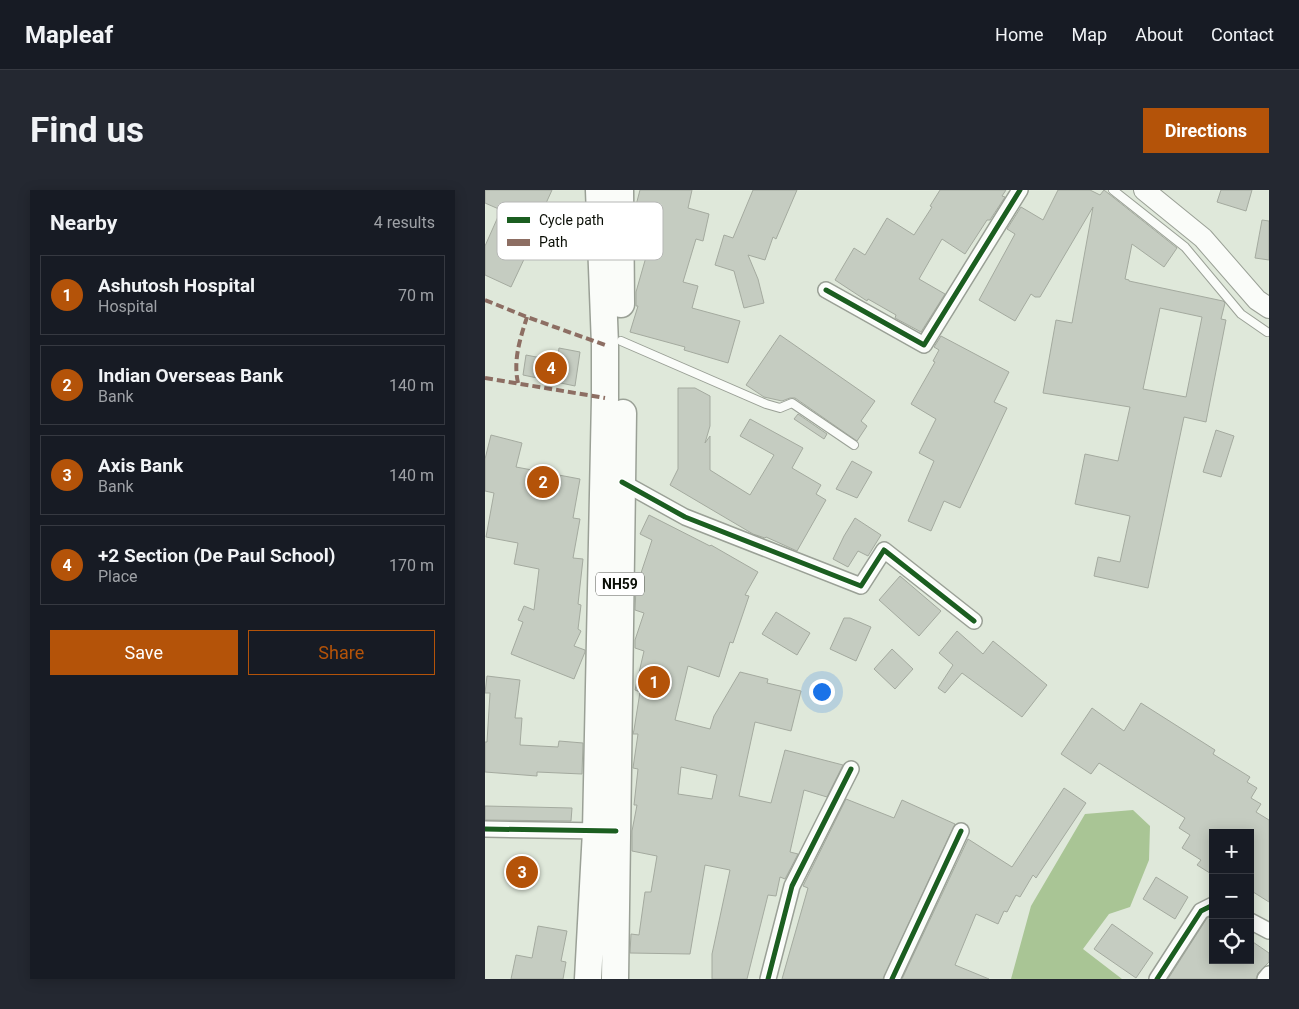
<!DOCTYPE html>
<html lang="en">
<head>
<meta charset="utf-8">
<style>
  body { margin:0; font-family:Roboto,sans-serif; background:#242831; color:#f1f3f6 }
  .controls { position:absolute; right:15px; bottom:15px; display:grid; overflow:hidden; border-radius:0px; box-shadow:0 2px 12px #0003 }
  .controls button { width:45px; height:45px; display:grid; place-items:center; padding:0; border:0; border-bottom:1px solid #363941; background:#171b24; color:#f1f3f6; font:25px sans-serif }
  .you { position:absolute; left:336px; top:501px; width:18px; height:18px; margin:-12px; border:4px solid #fff; border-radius:50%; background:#1a73e8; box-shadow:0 0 0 8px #1a73e833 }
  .badge { display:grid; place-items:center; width:32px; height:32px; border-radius:50%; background:#b45309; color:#fff; font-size:16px; font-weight:700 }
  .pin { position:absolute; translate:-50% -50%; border:2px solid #fff; box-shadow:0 1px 5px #0006 }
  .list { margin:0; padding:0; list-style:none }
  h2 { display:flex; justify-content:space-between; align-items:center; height:65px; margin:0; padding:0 20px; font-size:21px }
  h2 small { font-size:16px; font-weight:400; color:#9ea1a6 }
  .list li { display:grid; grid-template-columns:32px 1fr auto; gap:15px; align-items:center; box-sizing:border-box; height:80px; margin:0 10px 10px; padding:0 10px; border:1px solid #363941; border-radius:0px }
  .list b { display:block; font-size:19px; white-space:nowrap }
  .list p { margin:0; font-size:16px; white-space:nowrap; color:#9ea1a6 }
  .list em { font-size:16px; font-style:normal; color:#9ea1a6 }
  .actions { display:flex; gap:10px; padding:15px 20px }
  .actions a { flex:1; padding:11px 0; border:1px solid #b45309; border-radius:0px; text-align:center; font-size:18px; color:#b45309 }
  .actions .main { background:#b45309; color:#fff }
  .icon { flex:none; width:28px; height:28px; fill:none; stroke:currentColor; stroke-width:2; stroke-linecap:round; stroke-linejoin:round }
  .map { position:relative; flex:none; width:784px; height:789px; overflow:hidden; border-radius:0px }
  header { display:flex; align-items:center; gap:30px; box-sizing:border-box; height:70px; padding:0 25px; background:#171b24; border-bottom:1px solid #363941 }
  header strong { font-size:24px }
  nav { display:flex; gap:28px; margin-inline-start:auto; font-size:18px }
  .intro { display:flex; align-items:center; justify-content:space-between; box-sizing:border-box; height:120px; padding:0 30px }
  h1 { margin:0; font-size:35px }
  .button { padding:12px 22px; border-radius:0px; background:#b45309; color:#fff; font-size:18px; font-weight:700 }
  main { display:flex; gap:30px; padding:0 30px }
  aside { flex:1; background:#171b24; border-radius:0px; box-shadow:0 2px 12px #0003 }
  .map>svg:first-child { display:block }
  .water { fill:#a9c595 }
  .building { fill:#c5ccc1; stroke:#a4aa9f; fill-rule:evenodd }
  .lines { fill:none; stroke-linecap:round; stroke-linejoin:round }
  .lane-casing { stroke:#9aa096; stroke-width:10 }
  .street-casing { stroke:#9aa096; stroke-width:18 }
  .secondary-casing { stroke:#9aa096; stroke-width:22 }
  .highway-casing { stroke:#9aa096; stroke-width:29 }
  .lane { stroke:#fafcf9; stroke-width:8 }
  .street { stroke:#fafcf9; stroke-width:15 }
  .secondary { stroke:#fafcf9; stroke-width:20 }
  .highway { stroke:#fafcf9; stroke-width:26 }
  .quiet { stroke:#8d6e63; stroke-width:4; stroke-dasharray:8 4; stroke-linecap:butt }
  .cycleway-casing { stroke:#fff; stroke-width:8 }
  .cycleway { stroke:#1b5e20; stroke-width:5 }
  .labels { text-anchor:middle; stroke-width:5; stroke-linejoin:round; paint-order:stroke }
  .shield { fill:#fff; stroke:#545751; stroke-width:1 }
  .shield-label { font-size:14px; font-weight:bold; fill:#0b0f07 }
  .key { fill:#fff; stroke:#b6b7b5; stroke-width:1 }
  .key-label { font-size:14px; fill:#0b0f07 }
</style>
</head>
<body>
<header>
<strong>Mapleaf</strong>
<nav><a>Home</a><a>Map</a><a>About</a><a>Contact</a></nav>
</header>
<div class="intro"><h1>Find us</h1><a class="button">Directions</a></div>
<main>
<aside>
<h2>Nearby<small>4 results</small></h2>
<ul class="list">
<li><span class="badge">1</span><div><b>Ashutosh Hospital</b><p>Hospital</p></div><em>70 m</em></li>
<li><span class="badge">2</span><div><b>Indian Overseas Bank</b><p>Bank</p></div><em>140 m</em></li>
<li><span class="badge">3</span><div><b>Axis Bank</b><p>Bank</p></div><em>140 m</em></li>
<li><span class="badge">4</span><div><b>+2 Section (De Paul School)</b><p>Place</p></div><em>170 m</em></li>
</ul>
<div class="actions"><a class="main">Save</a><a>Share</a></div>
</aside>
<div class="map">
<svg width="784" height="789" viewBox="0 0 784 789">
  <rect width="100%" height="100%" fill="#dfe8da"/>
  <!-- water -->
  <path class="water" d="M648,620l17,16 -1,34 -19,47 -21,7 -26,35 39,30h-111l20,-73 54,-92z"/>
  <!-- building -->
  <path class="building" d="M0,0h67l-29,64 3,1 -15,32 -26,-12v-29l16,-36 -16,-7z
    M155,0h52l-4,18 21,6 -6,27 -7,-2 -13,43 15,4 -6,22 48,13 -12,42 -44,-13 1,-3 -55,-15 8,-26h-2v-14l22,-77 -23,-6z
    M268,0h44l-21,49 -3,-2 -8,23 -17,-5 10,24 6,24 -20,5 -10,-37 -19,-6 9,-30 9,3z
    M455,0h66l-4,6 3,1 -15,23h-3l-22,34 -23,-15 -23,40 26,15 -24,38 -26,-14 1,-3 -28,-16 -1,2 -32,-21 19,-32 11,7 22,-37 27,17 18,-28 -2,-1z
    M573,0h32l10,5 4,-5 73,58 -13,19 -32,-23 -7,35 4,1v1l94,20 2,2 -4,16 5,1 -20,102 -22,-5 -36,171 -54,-12 4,-19 22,5 10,-46 -55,-12 10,-50 33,7 12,-54 -87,-14 13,-73 16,3 21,-116 -53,90h-5l-4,-3 -16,27 -36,-21 36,-66 -8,-5 14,-22 22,13zM675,118l42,9 -16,80 -43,-8z
    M736,0h31l-6,21 -29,-9z
    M777,30l7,1v39l-14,-2z
    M295,145l95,66 -14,20 6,5 -10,15 -62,-43h-5l-8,3 -18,-4 -18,-12z
    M456,146l68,36 -15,30 13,6 -47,100 -16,-7 -13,30 -23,-10 26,-60 -15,-8 17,-34 -25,-15 24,-42 -2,-1 6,-11 -5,-3z
    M74,158l21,4 -5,34 -52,-11 3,-20 31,6z
    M193,198h17l15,8v30l-5,17 5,-7v34l40,25 24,-40 -34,-19 10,-17 53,29 -11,20 29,17 -5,9 10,6 -29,51 -31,-14 -1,1 -12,-4 -83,-49 8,-16z
    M313,224l29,20 -3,5 -30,-20z
    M731,240l18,6 -13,41 -18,-5z
    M6,245l31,8 -6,24 64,12 -7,39 7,1 -7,39 10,1 -5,45 3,1 -3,24 3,2 -7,15 11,4v2l-11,27 -63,-25 12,-32 -5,-2 6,-14 10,4 5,-41 -25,-5 4,-21 -32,-6 8,-44 -9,-2v-32z
    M367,271l20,11 -15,26 -21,-9z
    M164,325l61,31 1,-1 47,27 -13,23 4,1 -16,47 -3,-1 -11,35 -31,-11 -13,54 35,9 4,-13 26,-44 28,7 -1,4 34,8 -10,40 -36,-9 -16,74 32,7 14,-53 58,15 -16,32 -23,-7 -14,62 8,2 -13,25 -5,-2 -4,19 -8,-1 -21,84h-35v-25l18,-84 -25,-5 -15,89 -60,-1 1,-19 8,1 6,-43h6l6,-36 -25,-5v-20l5,-26h-3l4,-36 -5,-1 5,-34h-5l1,-4 6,-38 -5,-2 9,-39 -9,-3v-8l9,-27 -9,-3 1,-22 16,-48 -12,-6zM196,577l36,8 -5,24 -34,-5z
    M370,328l26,17 -13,21 -10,-5 -10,16 -15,-8 11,-23z
    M415,386l41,35 -22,25 -40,-36z
    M291,422l34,21 -13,22 -35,-21z
    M359,428h6l21,9 -15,34 -26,-12z
    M472,441l26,23 10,-13 54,44 -25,32 -60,-44 -17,20 -7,-5 15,-23 -14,-12z
    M407,459l21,20 -18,20 -21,-20z
    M2,486l33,4 -5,38h7l-2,27 38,2 1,-6 24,2 -1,31 -45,-2v4l-52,-4v-30h2l3,-49h-5z
    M656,513l74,47 -2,4 37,23 -3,5 10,6 -6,10 10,6 -5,8 13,8v82l-19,-12v-57h-37v42l-16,-10 4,-5 -19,-12 8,-13 -11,-7 6,-10 -86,-55 -8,11 -30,-20 31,-46 32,23z
    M579,598l22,15 -50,75 -3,-3 -13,22 -4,-2 -9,17 -3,-1 -6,13 -22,-10 -21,51 34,14h-87l66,-140 44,28z
    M361,609l48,19 8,-18 53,24 -72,155h-101l26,-91 -5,-2z
    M0,616l87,2 -1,13 -86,-1z
    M671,687l32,20 -13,22 -32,-20z
    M728,726v44h37v-20l19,13v9l-11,11 -2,6h-88l39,-61z
    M627,734l41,29 -17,25 -42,-29z
    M53,736l29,5 -6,30 5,1 -3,17h-52l5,-24 16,3z"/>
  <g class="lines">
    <!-- lane casing -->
    <g class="lane-casing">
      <path id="lane" d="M628,0l72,57 56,67 26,18
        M136,151l145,63 14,4 12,-5 62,42"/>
    </g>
    <!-- street casing -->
    <g class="street-casing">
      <path id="street" d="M341,100l98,55 96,-155
        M137,292l63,35 176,69 23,-36 90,71
        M0,639l117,2
        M765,731l19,10
        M283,789l24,-93 59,-117
        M407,789l69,-148
        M672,789l44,-68 12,-6
        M780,789l4,-5"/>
    </g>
    <!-- secondary casing -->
    <g class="secondary-casing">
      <path id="secondary" d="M659,0l59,48 54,62 12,8"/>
    </g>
    <!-- highway casing -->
    <g class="highway-casing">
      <path id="highway" d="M135,0l1,114
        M103,789l8,-148 9,-433v-53l-6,-155
        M130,789l8,-566"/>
    </g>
    <!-- lane -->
    <use href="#lane" class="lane"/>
    <!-- street -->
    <use href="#street" class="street"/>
    <!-- secondary -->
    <use href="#secondary" class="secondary"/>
    <!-- highway -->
    <use href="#highway" class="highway"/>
    <!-- quiet -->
    <path class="quiet" d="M0,110l42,17 78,28
      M0,188l120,20
      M33,193c-5,-23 2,-44 9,-66"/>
    <!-- cycleway casing -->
    <g class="cycleway-casing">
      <path id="cycleway" d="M341,100l98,55 96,-155
        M137,292l63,35 176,69 23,-36 90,71
        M0,639l131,2
        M283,789l24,-93 59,-117
        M407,789l69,-148
        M672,789l44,-68 12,-6"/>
    </g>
    <!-- cycleway -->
    <use href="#cycleway" class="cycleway"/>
  </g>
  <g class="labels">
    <!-- shield labels -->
    <rect class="shield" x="111" y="382.5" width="48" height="23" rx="4"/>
    <g class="shield-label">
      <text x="135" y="399">NH59</text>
    </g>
  </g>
  <!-- legend -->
  <rect x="12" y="12" width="166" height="58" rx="8" class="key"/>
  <rect x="22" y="27" width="23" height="6" fill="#1b5e20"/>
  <rect x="22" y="49" width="23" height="7" fill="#8d6e63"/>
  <g class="key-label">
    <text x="54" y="35">Cycle path</text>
    <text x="54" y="57">Path</text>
  </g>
</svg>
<div class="controls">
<button>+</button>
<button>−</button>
<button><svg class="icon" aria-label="locate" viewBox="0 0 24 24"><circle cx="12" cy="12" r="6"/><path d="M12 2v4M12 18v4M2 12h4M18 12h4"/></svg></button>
</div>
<div class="you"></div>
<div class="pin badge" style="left:169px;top:492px">1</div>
<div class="pin badge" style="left:58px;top:292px">2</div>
<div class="pin badge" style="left:37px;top:682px">3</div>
<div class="pin badge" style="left:66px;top:178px">4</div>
</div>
</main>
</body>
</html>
